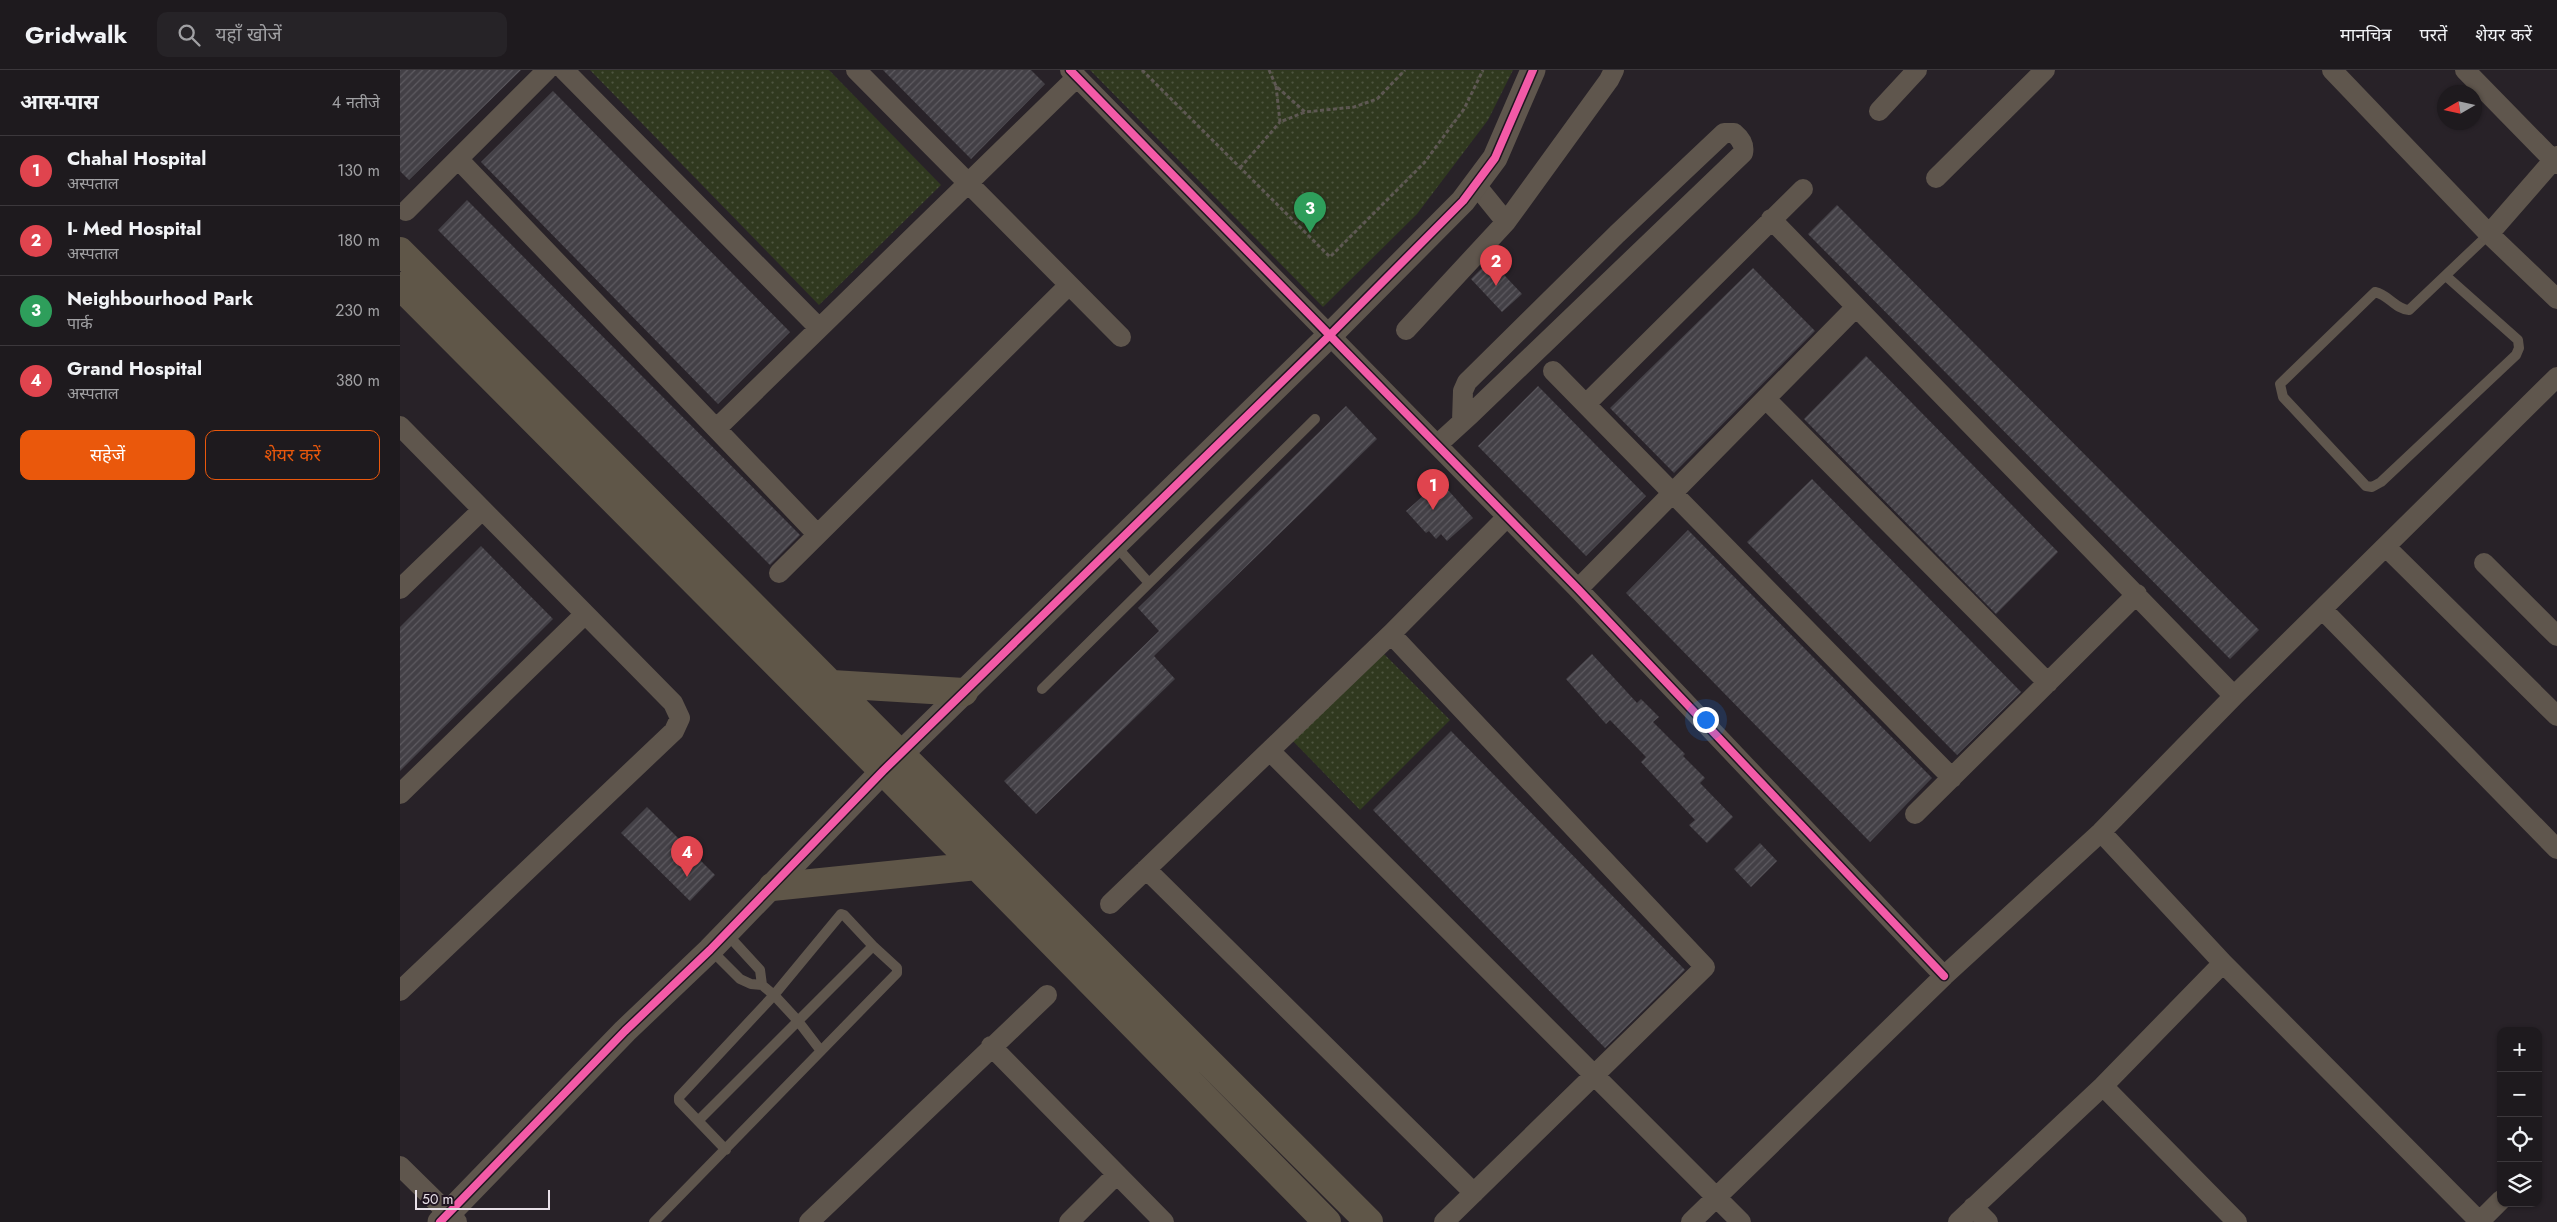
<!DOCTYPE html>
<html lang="hi">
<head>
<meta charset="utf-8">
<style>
  body { margin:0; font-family:Jost,"Noto Sans Devanagari",sans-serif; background:#262327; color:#f1f3f6 }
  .controls { position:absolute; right:15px; bottom:15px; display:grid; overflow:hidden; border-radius:10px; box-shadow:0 1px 4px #0004 }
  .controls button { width:45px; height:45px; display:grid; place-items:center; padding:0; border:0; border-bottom:1px solid #3c383c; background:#1e1a1e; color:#f1f3f6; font:25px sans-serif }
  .compass { position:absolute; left:2037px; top:15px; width:45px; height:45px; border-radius:50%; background:#1e1a1e; box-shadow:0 1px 4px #0004; rotate:261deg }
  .scale { position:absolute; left:15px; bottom:12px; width:135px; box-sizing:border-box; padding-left:5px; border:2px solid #e8e0e8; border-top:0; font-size:14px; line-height:18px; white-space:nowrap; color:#e8e0e8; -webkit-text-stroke:4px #211521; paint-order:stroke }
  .you { position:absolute; left:1305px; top:649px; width:18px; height:18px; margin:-12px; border:4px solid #fff; border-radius:50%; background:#1a73e8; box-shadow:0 0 0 8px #1a73e833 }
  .badge { display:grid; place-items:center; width:32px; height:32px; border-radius:50%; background:#ea580c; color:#fff; font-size:16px; font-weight:700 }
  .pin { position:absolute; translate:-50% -41px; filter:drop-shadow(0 1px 2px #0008) }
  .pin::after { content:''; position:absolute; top:26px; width:18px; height:15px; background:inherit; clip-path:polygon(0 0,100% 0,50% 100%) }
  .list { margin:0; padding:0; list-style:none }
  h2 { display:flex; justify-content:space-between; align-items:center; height:65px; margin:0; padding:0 20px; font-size:21px }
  h2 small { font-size:16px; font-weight:400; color:#a1a1a4 }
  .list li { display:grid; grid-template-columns:32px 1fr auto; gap:15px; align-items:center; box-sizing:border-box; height:70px; padding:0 20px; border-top:1px solid #3c383c }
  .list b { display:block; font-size:19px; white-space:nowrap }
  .list p { margin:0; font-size:16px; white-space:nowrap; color:#a1a1a4 }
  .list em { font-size:16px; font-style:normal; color:#a1a1a4 }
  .actions { display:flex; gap:10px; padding:15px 20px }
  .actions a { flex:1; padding:11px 0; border:1px solid #ea580c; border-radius:10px; text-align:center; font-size:18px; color:#ea580c }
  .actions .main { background:#ea580c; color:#fff }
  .icon { flex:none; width:28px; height:28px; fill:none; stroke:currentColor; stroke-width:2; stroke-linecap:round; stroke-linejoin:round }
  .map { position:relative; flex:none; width:2157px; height:1152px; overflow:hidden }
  header { display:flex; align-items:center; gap:30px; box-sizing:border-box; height:70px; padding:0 25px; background:#1e1a1e; border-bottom:1px solid #3c383c }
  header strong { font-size:24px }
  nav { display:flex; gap:28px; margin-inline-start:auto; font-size:18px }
  .search { width:350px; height:45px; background:#262327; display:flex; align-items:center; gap:12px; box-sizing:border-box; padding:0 18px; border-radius:10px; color:#a1a1a4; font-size:19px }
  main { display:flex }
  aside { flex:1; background:#1e1a1e }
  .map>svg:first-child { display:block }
  .grass { fill:url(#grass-dots) }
  .building { fill:url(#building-hatch) }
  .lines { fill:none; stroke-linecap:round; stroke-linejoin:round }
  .path { stroke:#5e5853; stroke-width:3; stroke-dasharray:4 2.5; stroke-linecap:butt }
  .service { stroke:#5f564d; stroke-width:10 }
  .minor { stroke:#5f564d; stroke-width:20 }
  .tertiary { stroke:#5f564d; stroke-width:25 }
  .secondary { stroke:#5f5648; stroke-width:28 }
  .cycleway-casing { stroke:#211521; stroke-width:11 }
  .cycleway { stroke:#f35aa7; stroke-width:8 }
</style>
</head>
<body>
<header>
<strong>Gridwalk</strong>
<div class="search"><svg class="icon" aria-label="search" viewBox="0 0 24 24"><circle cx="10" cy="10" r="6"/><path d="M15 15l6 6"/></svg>यहाँ खोजें</div>
<nav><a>मानचित्र</a><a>परतें</a><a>शेयर करें</a></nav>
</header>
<main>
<aside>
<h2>आस-पास<small>4 नतीजे</small></h2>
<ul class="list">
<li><span class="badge" style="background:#e0444e">1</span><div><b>Chahal Hospital</b><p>अस्पताल</p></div><em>130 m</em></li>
<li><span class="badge" style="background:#e0444e">2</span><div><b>I- Med Hospital</b><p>अस्पताल</p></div><em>180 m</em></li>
<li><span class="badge" style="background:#2e9e5b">3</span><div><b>Neighbourhood Park</b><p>पार्क</p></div><em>230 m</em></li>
<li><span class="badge" style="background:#e0444e">4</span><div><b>Grand Hospital</b><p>अस्पताल</p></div><em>380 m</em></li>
</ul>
<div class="actions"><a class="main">सहेजें</a><a>शेयर करें</a></div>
</aside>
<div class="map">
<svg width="2157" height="1152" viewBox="0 0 2157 1152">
  <defs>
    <pattern id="grass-dots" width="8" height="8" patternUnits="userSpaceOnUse" patternTransform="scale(1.25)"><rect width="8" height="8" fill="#30391f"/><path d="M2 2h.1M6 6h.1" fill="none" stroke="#4e5540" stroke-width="1.8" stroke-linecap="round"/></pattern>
    <pattern id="building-hatch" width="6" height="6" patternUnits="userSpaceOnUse" patternTransform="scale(1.25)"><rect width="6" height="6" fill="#434046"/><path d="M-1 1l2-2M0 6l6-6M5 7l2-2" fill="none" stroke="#5e5b61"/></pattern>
  </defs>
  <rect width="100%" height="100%" fill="#282228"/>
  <!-- grass -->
  <path class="grass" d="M190,0h239l112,115 -122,120z
    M690,0h423l-25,50 -71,94 -94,93z
    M977,577l73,73 -90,90 -72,-74z"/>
  <!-- building -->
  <path class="building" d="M0,0h121l-112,110 -9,-9z
    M483,0h148l14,14 -74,75z
    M153,21l237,241 -72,72 -237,-242z
    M67,130l333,335 -30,30 -332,-335z
    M1437,135l422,425 -29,29 -422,-425z
    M1090,190l32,34 -20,18 -31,-33z
    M1353,198l62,63 -141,142 -64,-65z
    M1466,286l192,196 -62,62 -192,-195z
    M1138,316l108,110 -60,60 -108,-110z
    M946,336l31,33 -223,217 21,23 -139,135 -32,-33 155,-150 -21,-23z
    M1412,409l209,213 -64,63 -210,-213z
    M1040,411l33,37 -26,23 -6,-7 -5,5 -7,-8 -3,2 -20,-22z
    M1288,460l244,248 -62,64 -244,-249z
    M81,476l72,73 -153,152v-144z
    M1192,584l45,49 4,-4 18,18 -6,5 32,32 -2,2 22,22 -5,5 33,34 -26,26 -18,-18 6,-5 -54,-58 5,-5 -36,-37 -4,4 -40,-45z
    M1051,661l234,239 -80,78 -232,-238z
    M247,737l68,68 -25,26 -69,-68z
    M1360,773l17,18 -26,26 -17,-18z"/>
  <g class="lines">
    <!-- path -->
    <path class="path" d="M742,0l188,187 94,-94 40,-54 19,-39
      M869,0l7,16 29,26 49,-5 23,-8 28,-29
      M876,16l4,36 25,-10
      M840,98l40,-46"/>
    <!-- service -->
    <path class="service" d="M2046,206l72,64 1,8 -3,7 -135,127 -9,5 -6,-1 -83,-89 -3,-13 95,-92c14,3 20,17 34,18l80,-76
      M715,475l34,38
      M642,619l273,-270
      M326,863l34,37 2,15
      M299,1050l174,-174 -29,-31 -3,-1 -67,81 -12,-10 -11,-1 -11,-5 -29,-29
      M326,1080l-47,-49v-4l95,-102 24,26 23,30
      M254,1152l243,-249v-5l-24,-22"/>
    <!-- minor -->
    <path class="minor" d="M164,0l255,258
      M456,0l265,267
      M670,0l508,519 366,387
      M1932,0l157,164 68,65
      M2065,0l92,94
      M1479,41l38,-41
      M59,90l358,374
      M1536,108l109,-108
      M1076,115l30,37
      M6,141l141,-141
      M1371,149l463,477
      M2089,164l68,-78
      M1006,260l100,-108 103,-142 5,-10
      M1153,301l399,407
      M1366,329l282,284
      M1186,334l217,-215
      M0,356l273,277 7,15 -6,13 -274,260
      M317,358l360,-351
      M1037,375l34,-31 272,-261c2,-9 -3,-15 -9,-20h-10l-107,101 -150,148 -4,9 -1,30
      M1986,477l171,169
      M2084,493l73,73
      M379,503l290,-288
      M0,519l82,-79
      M1178,519l278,-282
      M1923,540l234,239
      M991,564l314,333 -261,255
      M870,681l471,471
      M0,724l185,-180
      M1515,744l222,-220
      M1701,762l122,131 257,259
      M746,799l328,324
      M710,834l281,-270 116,-117
      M591,976l173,176
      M1703,1016l134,136
      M0,1096l57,56
      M1573,1137l15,15
      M409,1152l238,-227
      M669,1152l48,-48
      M1291,1152l253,-246 157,-144 133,-136 323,-319
      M1558,1152l145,-136 120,-123
      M2079,1152l22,-22"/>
    <!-- tertiary -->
    <path class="tertiary" d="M40,1152l185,-191 85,-81 173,-179 447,-436 133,-134 32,-43 38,-88"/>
    <!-- secondary -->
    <path class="secondary" d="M0,181c323,324 644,649 969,971
      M0,216l483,485 444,451
      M432,614l132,8
      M372,817l205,-21"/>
    <!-- cycleway casing -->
    <g class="cycleway-casing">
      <path id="cycleway" d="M670,0l508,519 366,387
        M40,1152l185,-191 85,-81 173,-179 447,-436 133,-134 32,-43 38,-88"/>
    </g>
    <!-- cycleway -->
    <use href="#cycleway" class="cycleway"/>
  </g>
</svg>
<div class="controls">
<button>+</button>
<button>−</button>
<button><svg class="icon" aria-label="locate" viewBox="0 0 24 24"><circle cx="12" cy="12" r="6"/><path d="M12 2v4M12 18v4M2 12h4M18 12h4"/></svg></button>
<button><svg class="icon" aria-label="layers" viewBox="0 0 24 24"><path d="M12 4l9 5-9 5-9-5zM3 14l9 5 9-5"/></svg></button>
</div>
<svg class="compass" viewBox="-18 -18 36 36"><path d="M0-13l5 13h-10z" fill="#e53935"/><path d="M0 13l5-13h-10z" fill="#a1a1a4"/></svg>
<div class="scale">50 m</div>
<div class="you"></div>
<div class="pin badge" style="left:1033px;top:440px;background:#e0444e">1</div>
<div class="pin badge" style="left:1096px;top:216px;background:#e0444e">2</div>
<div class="pin badge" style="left:910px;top:163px;background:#2e9e5b">3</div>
<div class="pin badge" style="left:287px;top:807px;background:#e0444e">4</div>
</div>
</main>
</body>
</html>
